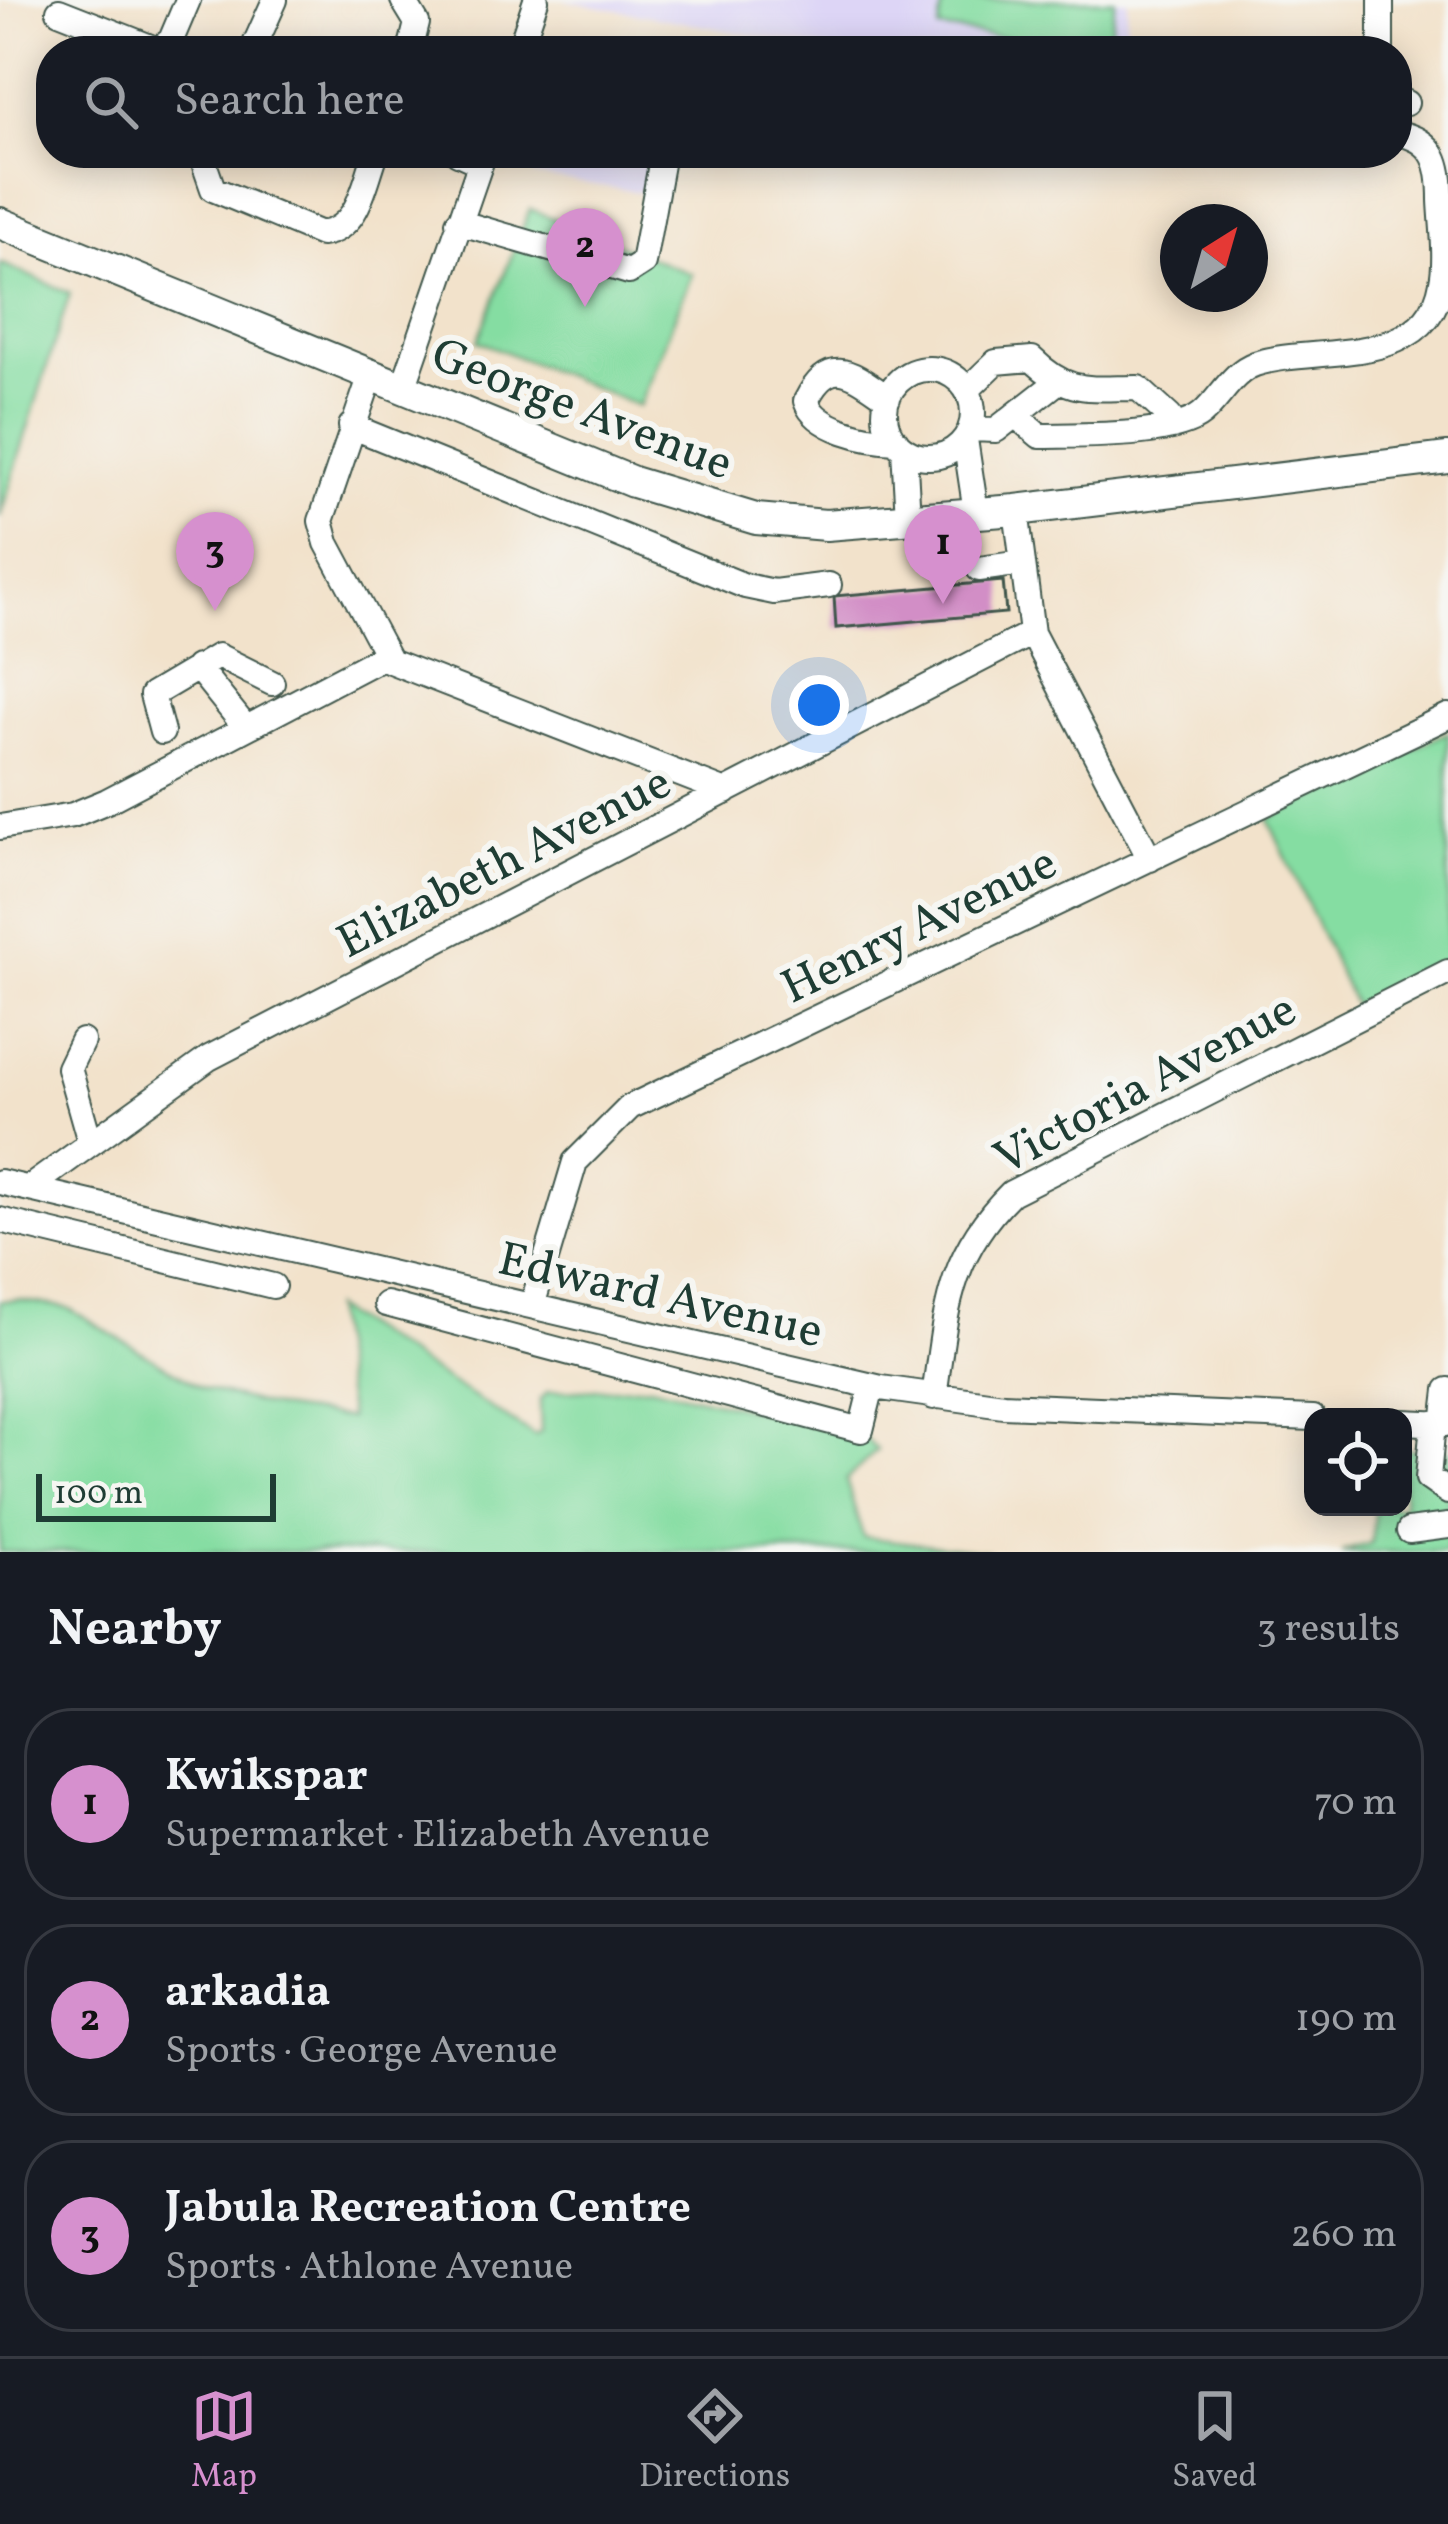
<!DOCTYPE html>
<html lang="en">
<head>
<meta charset="utf-8">
<style>
  body { margin:0; font-family:Vollkorn,serif; background:#242831; color:#f1f3f6 }
  .controls { position:absolute; right:36px; bottom:36px; display:grid; overflow:hidden; border-radius:24px; box-shadow:0 6px 30px #0003 }
  .controls button { width:108px; height:108px; display:grid; place-items:center; padding:0; border:0; border-bottom:3px solid #363941; background:#171b24; color:#f1f3f6; font:60px sans-serif }
  .compass { position:absolute; left:1160px; top:204px; width:108px; height:108px; border-radius:50%; background:#171b24; box-shadow:0 6px 30px #0003; rotate:37deg }
  .scale { position:absolute; left:36px; bottom:30px; width:240px; box-sizing:border-box; padding-left:12px; border:6px solid #1f3d34; border-top:0; font-size:33px; line-height:42px; white-space:nowrap; color:#1f3d34; -webkit-text-stroke:9px #f6f6f2; paint-order:stroke }
  .you { position:absolute; left:819px; top:705px; width:42px; height:42px; margin:-30px; border:9px solid #fff; border-radius:50%; background:#1a73e8; box-shadow:0 0 0 18px #1a73e833 }
  .badge { display:grid; place-items:center; width:78px; height:78px; border-radius:50%; background:#d690ce; color:#111; font-size:39px; font-weight:700 }
  .pin { position:absolute; translate:-50% -99px; filter:drop-shadow(0 3px 6px #0008) }
  .pin::after { content:''; position:absolute; top:63px; width:42px; height:36px; background:inherit; clip-path:polygon(0 0,100% 0,50% 100%) }
  .list { margin:0; padding:0; list-style:none }
  h2 { display:flex; justify-content:space-between; align-items:center; height:156px; margin:0; padding:0 48px; font-size:51px }
  h2 small { font-size:39px; font-weight:400; color:#9ea1a6 }
  .list li { display:grid; grid-template-columns:78px 1fr auto; gap:36px; align-items:center; box-sizing:border-box; height:192px; margin:0 24px 24px; padding:0 24px; border:3px solid #363941; border-radius:48px }
  .list b { display:block; font-size:45px; white-space:nowrap }
  .list p { margin:0; font-size:39px; white-space:nowrap; color:#9ea1a6 }
  .list em { font-size:39px; font-style:normal; color:#9ea1a6 }
  .icon { flex:none; width:66px; height:66px; fill:none; stroke:currentColor; stroke-width:2; stroke-linecap:round; stroke-linejoin:round }
  .map { position:relative; flex:none; width:1448px; height:1552px; overflow:hidden }
  .search { position:absolute; background:#171b24; box-shadow:0 6px 30px #0003; left:36px; right:36px; top:36px; height:132px; display:flex; align-items:center; gap:30px; box-sizing:border-box; padding:0 42px; border-radius:48px; color:#9ea1a6; font-size:45px }
  .sheet { height:804px; background:#171b24 }
  nav { display:flex; justify-content:space-around; align-items:center; box-sizing:border-box; height:168px; border-top:3px solid #363941; background:#171b24; font-size:33px; color:#9ea1a6 }
  nav a { display:grid; justify-items:center; gap:6px }
  nav .on { color:#d690ce }
  .map>svg:first-child { display:block }
  .built { fill:#ddd5f6 }
  .green { fill:#85dda2; stroke:#528d6b; stroke-width:3 }
  .building { fill:#d28ec6 }
  .lines { fill:none; stroke-linecap:round; stroke-linejoin:round }
  .minor-casing { stroke:#3f564b; stroke-width:28 }
  .major-casing { stroke:#3f564b; stroke-width:34 }
  .minor { stroke:#fff; stroke-width:24 }
  .major { stroke:#fff; stroke-width:30 }
  .labels { text-anchor:middle; stroke-width:12; stroke-linejoin:round; paint-order:stroke }
  .street-label { font-size:48px; fill:#1f3d34; stroke:#f6f6f2 }
</style>
</head>
<body>
<div class="map">
<svg width="1448" height="1552" viewBox="0 0 1448 1552">
  <rect width="100%" height="100%" fill="#f6f6f2"/>
  <filter id="ink" filterUnits="userSpaceOnUse"><feTurbulence type="fractalNoise" baseFrequency=".00833" numOctaves="2"/><feDisplacementMap in="SourceGraphic" scale="24" xChannelSelector="R" yChannelSelector="G"/><feConvolveMatrix kernelMatrix="1 2 1 2 8 2 1 2 1" color-interpolation-filters="sRGB"/></filter>
  <filter id="wash" filterUnits="userSpaceOnUse"><feTurbulence type="fractalNoise" baseFrequency=".004" numOctaves="4" result="noise"/><feDisplacementMap in="SourceGraphic" scale="48" xChannelSelector="R" yChannelSelector="G"/><feGaussianBlur stdDeviation="2.7" result="paint"/><feColorMatrix in="noise" values="0 0 0 0 0 0 0 0 0 0 0 0 0 0 0 0 0 1.4 0 .05"/><feComposite in="paint" operator="in"/></filter>
  <g filter="url(#wash)">
    <rect width="100%" height="100%" fill="#f2e2cb"/>
    <!-- built -->
    <path class="built" d="M563,0h565l-3,51h-287z
      M537,153l85,5 2,-5h28l-6,40 -113,-18z"/>
    <!-- green -->
    <path class="green" d="M943,0h172l-7,51 -169,-22z
      M530,209l162,65 -53,132 -161,-65z
      M0,263l70,30 -70,224z
      M1448,732v227l-94,47 -86,-187z
      M18,1300l50,8 136,81 74,19 71,10 -17,-110 203,128 6,-4 -1,-32 8,-8 102,-6 212,49 15,15 -31,30 17,57 126,15h-989v-251z
      M1403,1449l45,2v101h-107l30,-9 4,-36h28z"/>
    <g id="blocks">
      <!-- building -->
      <path class="building" d="M1003,581l3,32 -170,15 -2,-32z"/>
    </g>
  </g>
  <g filter="url(#ink)">
    <use href="#blocks" fill-opacity="0" stroke="#3f564b" stroke-width="3"/>
    <g class="lines">
      <!-- minor casing -->
      <g class="minor-casing">
        <path id="minor" d="M403,0l14,23 -7,28
          M59,11l99,39 13,-10 17,-40
          M252,51l23,-51
          M519,51l17,-51
          M1381,51v-51
          M1397,99l9,4
          M208,153l-3,13 8,23 108,45c38,-5 43,-49 55,-81
          M458,153l22,10
          M458,222l171,50 14,-9 20,-110
          M885 413a44 44 0 1 1 88 0a44 44 0 1 1-88 0Z
          M372,372l-51,149 6,22 63,118 336,131
          M404,385l80,-232
          M967,390l29,-28 36,-3c37,36 57,29 106,29l32,29 2,10
          M888,398c-35,-24 -58,-46 -82,3 10,29 62,39 90,40
          M1015,415l25,21c39,-1 133,2 162,-22 18,-15 30,-42 53,-50 61,-20 172,7 187,-82 5,-25 0,-56 -1,-82 0,-35 -5,-60 -44,-67
          M351,426l394,160 29,6 55,-7
          M970,429l26,1 60,-47
          M965,439l11,73
          M904,449l4,69
          M1016,510l16,123 118,226
          M979,569l43,-6
          M197,667l49,61
          M162,732l-10,-37 66,-39 54,27
          M0,827l73,-12 34,-14 277,-145
          M82,1041l-13,27 21,74
          M0,1182l881,206 122,17 310,13
          M29,1188l180,-130 823,-425
          M0,1220l273,66
          M386,1304l475,126 11,-44
          M532,1306l43,-144 55,-55 818,-391
          M934,1397c12,-84 13,-141 77,-204l437,-221
          M1403,1422l43,2
          M1433,1423l-5,55 20,14
          M1444,1424l4,-34
          M1409,1531l39,-5"/>
      </g>
      <!-- major casing -->
      <g class="major-casing">
        <path id="major" d="M0,223l633,259 123,37 70,6 190,-15 432,-52"/>
      </g>
      <!-- minor -->
      <use href="#minor" class="minor"/>
      <!-- major -->
      <use href="#major" class="major"/>
    </g>
  </g>
  <g class="labels">
    <!-- street labels -->
    <g class="street-label">
      <text transform="translate(583 407) rotate(21)" y="17">George Avenue</text>
      <text transform="translate(503 860) rotate(-27)" y="17">Elizabeth Avenue</text>
      <text transform="translate(918 923) rotate(-26)" y="17">Henry Avenue</text>
      <text transform="translate(1144 1082) rotate(-28)" y="17">Victoria Avenue</text>
      <text transform="translate(661 1293) rotate(13)" y="17">Edward Avenue</text>
    </g>
  </g>
</svg>
<div class="controls">
<button><svg class="icon" aria-label="locate" viewBox="0 0 24 24"><circle cx="12" cy="12" r="6"/><path d="M12 2v4M12 18v4M2 12h4M18 12h4"/></svg></button>
</div>
<svg class="compass" viewBox="-18 -18 36 36"><path d="M0-13l5 13h-10z" fill="#e53935"/><path d="M0 13l5-13h-10z" fill="#9ea1a6"/></svg>
<div class="scale">100 m</div>
<div class="you"></div>
<div class="pin badge" style="left:943px;top:604px">1</div>
<div class="pin badge" style="left:585px;top:307px">2</div>
<div class="pin badge" style="left:215px;top:611px">3</div>
<div class="search"><svg class="icon" aria-label="search" viewBox="0 0 24 24"><circle cx="10" cy="10" r="6"/><path d="M15 15l6 6"/></svg>Search here</div>
</div>
<section class="sheet">
<h2>Nearby<small>3 results</small></h2>
<ul class="list">
<li><span class="badge">1</span><div><b>Kwikspar</b><p>Supermarket · Elizabeth Avenue</p></div><em>70 m</em></li>
<li><span class="badge">2</span><div><b>arkadia</b><p>Sports · George Avenue</p></div><em>190 m</em></li>
<li><span class="badge">3</span><div><b>Jabula Recreation Centre</b><p>Sports · Athlone Avenue</p></div><em>260 m</em></li>
</ul>
</section>
<nav>
<a class="on"><svg class="icon" aria-label="map" viewBox="0 0 24 24"><path d="M3 6l6-2 6 2 6-2v14l-6 2-6-2-6 2zM9 4v14M15 6v14"/></svg>Map</a>
<a><svg class="icon" aria-label="directions" viewBox="0 0 24 24"><path d="M12 3l9 9-9 9-9-9zM9 14v-3h6M13 9l2 2-2 2"/></svg>Directions</a>
<a><svg class="icon" aria-label="saved" viewBox="0 0 24 24"><path d="M7 4h10v16l-5-4-5 4z"/></svg>Saved</a>
</nav>
</body>
</html>
